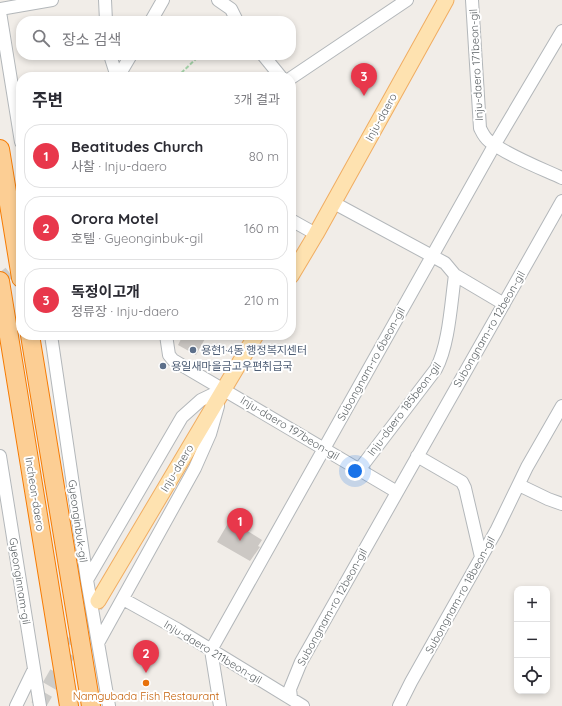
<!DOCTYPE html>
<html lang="ko">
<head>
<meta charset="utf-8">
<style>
  body { margin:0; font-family:Quicksand,"Noto Sans KR",sans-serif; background:#f2f2f3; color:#2b2b33 }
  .controls { position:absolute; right:12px; bottom:12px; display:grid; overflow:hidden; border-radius:8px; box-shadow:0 2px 6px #0003 }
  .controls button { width:36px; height:36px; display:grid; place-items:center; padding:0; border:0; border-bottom:1px solid #e1e1e2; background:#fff; color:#2b2b33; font:20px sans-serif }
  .you { position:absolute; left:355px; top:471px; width:14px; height:14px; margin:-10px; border:3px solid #fff; border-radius:50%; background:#1a73e8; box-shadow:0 0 0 6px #1a73e833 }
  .badge { display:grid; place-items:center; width:26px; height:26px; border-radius:50%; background:#e8374b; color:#fff; font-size:13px; font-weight:700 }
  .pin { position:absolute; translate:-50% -33px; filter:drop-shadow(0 1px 2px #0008) }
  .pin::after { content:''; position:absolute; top:21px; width:14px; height:12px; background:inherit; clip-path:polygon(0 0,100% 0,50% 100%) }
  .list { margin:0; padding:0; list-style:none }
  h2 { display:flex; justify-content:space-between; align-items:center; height:52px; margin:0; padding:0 16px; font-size:17px }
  h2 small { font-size:13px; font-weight:400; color:#7c7c81 }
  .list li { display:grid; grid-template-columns:26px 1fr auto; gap:12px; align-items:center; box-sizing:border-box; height:64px; margin:0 8px 8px; padding:0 8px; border:1px solid #e1e1e2; border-radius:16px }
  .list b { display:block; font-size:15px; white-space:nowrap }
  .list p { margin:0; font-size:13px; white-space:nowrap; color:#7c7c81 }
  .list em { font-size:13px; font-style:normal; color:#7c7c81 }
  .icon { flex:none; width:22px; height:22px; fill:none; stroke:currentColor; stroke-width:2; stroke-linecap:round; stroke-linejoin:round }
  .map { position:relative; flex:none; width:562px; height:706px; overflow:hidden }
  .search { position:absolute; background:#fff; box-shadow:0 2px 6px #0003; left:16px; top:16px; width:280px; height:44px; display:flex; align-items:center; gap:10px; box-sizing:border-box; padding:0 14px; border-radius:16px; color:#7c7c81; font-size:15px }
  .panel { position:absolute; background:#fff; box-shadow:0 2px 6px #0003; left:16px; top:72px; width:280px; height:268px; border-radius:16px }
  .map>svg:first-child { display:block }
  .building { fill:#ccc8c4 }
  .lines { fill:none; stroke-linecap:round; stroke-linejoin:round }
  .minor-tunnel { stroke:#cccbc8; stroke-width:12; stroke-dasharray:12 6; stroke-linecap:butt }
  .major-tunnel { stroke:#cccbc8; stroke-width:15; stroke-dasharray:15 8; stroke-linecap:butt }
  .minor-casing { stroke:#b3b7ba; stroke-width:14 }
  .major-casing { stroke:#f0ad62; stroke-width:17 }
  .highway-casing { stroke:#f67b03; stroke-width:20 }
  .path { stroke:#a3d0a7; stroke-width:2; stroke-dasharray:4 2; stroke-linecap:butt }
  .minor { stroke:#fff; stroke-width:12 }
  .major { stroke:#fee2b0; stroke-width:15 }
  .highway { stroke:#fcce94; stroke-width:18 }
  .service-dot { fill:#5c6f8a; stroke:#fff; stroke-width:1.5 }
  .food-dot { fill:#e8710a; stroke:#fff; stroke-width:1.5 }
  .labels { text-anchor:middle; stroke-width:4; stroke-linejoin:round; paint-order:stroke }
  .street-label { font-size:11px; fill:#5f6568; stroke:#fff }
  .service-label { font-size:11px; fill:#4e5e75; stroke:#fff; text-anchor:start }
  .food-label { font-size:11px; fill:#c56008; stroke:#fff }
</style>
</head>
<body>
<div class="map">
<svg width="562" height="706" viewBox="0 0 562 706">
  <rect width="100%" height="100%" fill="#f1ede8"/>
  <!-- building -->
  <path class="building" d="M183,335h24l-11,20 -18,-10z
    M230,520l32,20 -4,6 2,1 -10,14 -33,-19z"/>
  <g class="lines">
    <!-- minor-tunnel -->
    <path class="minor-tunnel" d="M0,280l21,-17"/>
    <!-- major-tunnel -->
    <path class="major-tunnel" d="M38,706l59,-103"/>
    <!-- minor casing -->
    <g class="minor-casing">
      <path id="minor" d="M105,0l1,21
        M218,0l13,9 6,12
        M472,0l8,128c2,4 4,9 9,13 18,14 51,27 73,37
        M0,9l52,-9
        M0,12l21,130
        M151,21l12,-21
        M110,55l7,22
        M263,55l18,22
        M118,77l13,-22
        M291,78l116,-78
        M334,203l111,60 10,12 49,29
        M291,220l25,14
        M51,335l36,245 22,126
        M166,335l3,20 4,5 224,132
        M0,456l40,250
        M417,456l45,26 3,6 16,69
        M359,470l77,-101c13,-24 15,-66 19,-94
        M519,485l29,14 14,5
        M87,580l95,-163 19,-17 23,-11
        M123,599l54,30 126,77
        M98,643l97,-175 15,-34 8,-28
        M291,698l-1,-9 11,-27 261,-461
        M16,706l18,-37
        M220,706l-9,-56 284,-506 67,-113
        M399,706l12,-24 85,-151 31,-64 35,-61"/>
    </g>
    <!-- major casing -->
    <g class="major-casing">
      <path id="major" d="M291,276l25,-42 130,-234
        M98,601l158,-266"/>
    </g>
    <!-- highway casing -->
    <g class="highway-casing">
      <path id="highway" d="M0,149l21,129
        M0,281l69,425
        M30,335l61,371"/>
    </g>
    <!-- path -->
    <path class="path" d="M177,77l23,-22"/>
    <!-- minor -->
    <use href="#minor" class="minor"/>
    <!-- major -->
    <use href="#major" class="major"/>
    <!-- highway -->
    <use href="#highway" class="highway"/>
  </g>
  <!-- markers -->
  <g class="service-dot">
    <circle cx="193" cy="350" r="4"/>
    <circle cx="163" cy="366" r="4"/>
  </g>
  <circle class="food-dot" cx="146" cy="683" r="4"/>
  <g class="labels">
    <!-- street labels -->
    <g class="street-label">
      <text transform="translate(476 65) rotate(-93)" y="4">Inju-daero 171beon-gil</text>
      <text transform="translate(381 117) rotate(-61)" y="4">Inju-daero</text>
      <text transform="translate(489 329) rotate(-60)" y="4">Subongnam-ro 12beon-gil</text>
      <text transform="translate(371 364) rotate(-61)" y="4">Subongnam-ro 6beon-gil</text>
      <text transform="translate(404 409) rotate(-53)" y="4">Inju-daero 185beon-gil</text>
      <text transform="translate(290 428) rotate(31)" y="4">Inju-daero 197beon-gil</text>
      <text transform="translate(177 468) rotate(-59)" y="4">Inju-daero</text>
      <text transform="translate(35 494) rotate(81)" y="4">Incheon-daero</text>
      <text transform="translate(78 521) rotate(82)" y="4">Gyeonginbuk-gil</text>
      <text transform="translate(20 581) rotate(81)" y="4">Gyeonginnam-gil</text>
      <text transform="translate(460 595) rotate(-61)" y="4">Subongnam-ro 18beon-gil</text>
      <text transform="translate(332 607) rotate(-61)" y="4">Subongnam-ro 12beon-gil</text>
      <text transform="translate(213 652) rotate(31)" y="4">Inju-daero 211beon-gil</text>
    </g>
    <!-- service labels -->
    <g class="service-label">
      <text x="201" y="354">용현1·4동 행정복지센터</text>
      <text x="171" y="370">용일새마을금고우편취급국</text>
    </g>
    <!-- food labels -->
    <g class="food-label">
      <text x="146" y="700">Namgubada Fish Restaurant</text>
    </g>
  </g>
</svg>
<div class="controls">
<button>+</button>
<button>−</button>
<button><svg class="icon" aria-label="locate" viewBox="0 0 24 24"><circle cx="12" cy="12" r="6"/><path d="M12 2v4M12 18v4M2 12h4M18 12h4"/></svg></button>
</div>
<div class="you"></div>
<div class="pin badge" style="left:240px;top:541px">1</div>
<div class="pin badge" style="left:146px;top:673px">2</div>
<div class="pin badge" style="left:364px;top:96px">3</div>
<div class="search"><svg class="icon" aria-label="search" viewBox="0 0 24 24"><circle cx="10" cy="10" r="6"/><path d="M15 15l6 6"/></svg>장소 검색</div>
<section class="panel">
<h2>주변<small>3개 결과</small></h2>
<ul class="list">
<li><span class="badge">1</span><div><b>Beatitudes Church</b><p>사찰 · Inju-daero</p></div><em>80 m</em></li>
<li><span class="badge">2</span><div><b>Orora Motel</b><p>호텔 · Gyeonginbuk-gil</p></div><em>160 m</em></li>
<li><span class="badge">3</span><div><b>독정이고개</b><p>정류장 · Inju-daero</p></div><em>210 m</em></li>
</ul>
</section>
</div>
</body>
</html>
